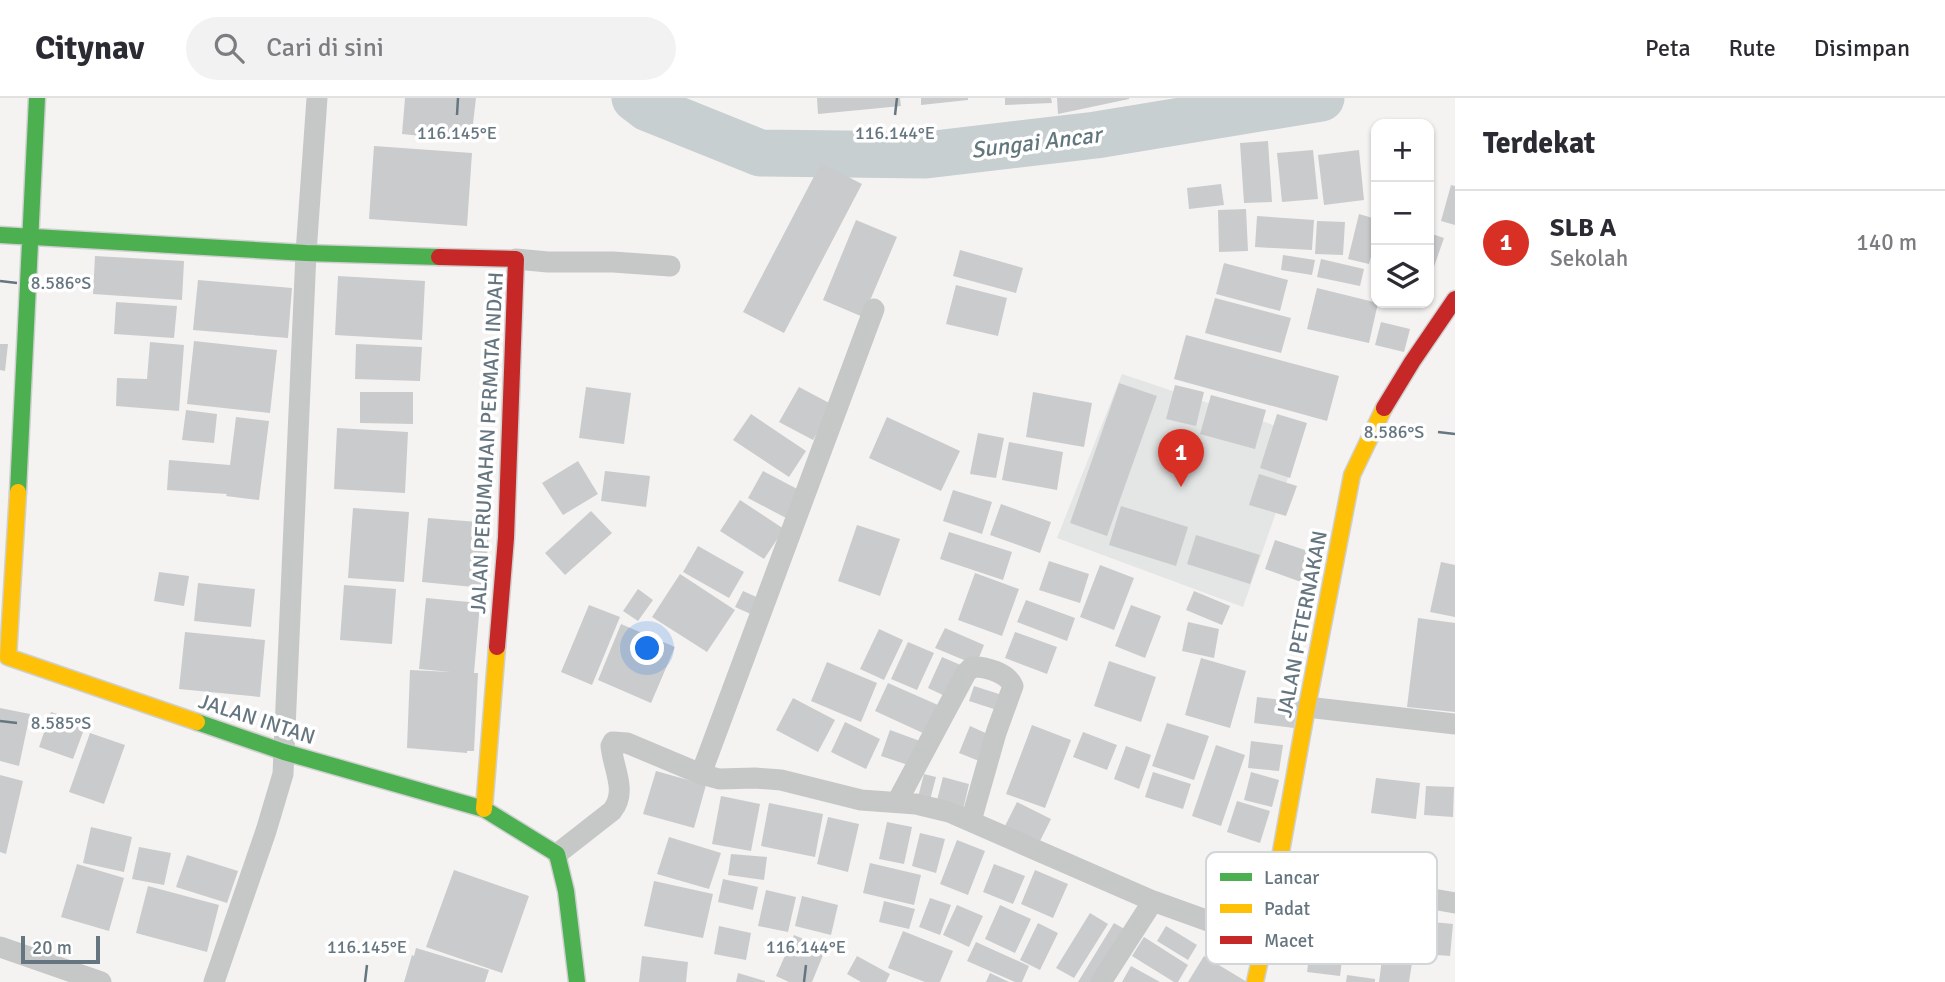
<!DOCTYPE html>
<html lang="id">
<head>
<meta charset="utf-8">
<style>
  body { margin:0; font-family:Signika,sans-serif; background:#f2f2f3; color:#2b2b33 }
  .controls { position:absolute; right:21px; top:21px; display:grid; overflow:hidden; border-radius:14px; box-shadow:0 2px 5px #0004 }
  .controls button { width:63px; height:63px; display:grid; place-items:center; padding:0; border:0; border-bottom:2px solid #e1e1e2; background:#fff; color:#2b2b33; font:35px sans-serif }
  .scale { position:absolute; left:21px; bottom:18px; width:79px; box-sizing:border-box; padding-left:7px; border:4px solid #667680; border-top:0; font-size:19px; line-height:24px; white-space:nowrap; color:#667680; -webkit-text-stroke:5px #fff; paint-order:stroke }
  .you { position:absolute; left:648px; top:551px; width:24px; height:24px; margin:-18px; border:5px solid #fff; border-radius:50%; background:#1a73e8; box-shadow:0 0 0 10px #1a73e833 }
  .badge { display:grid; place-items:center; width:46px; height:46px; border-radius:50%; background:#d93025; color:#fff; font-size:23px; font-weight:700 }
  .pin { position:absolute; translate:-50% -58px; filter:drop-shadow(0 2px 4px #0008) }
  .pin::after { content:''; position:absolute; top:37px; width:24px; height:21px; background:inherit; clip-path:polygon(0 0,100% 0,50% 100%) }
  .list { margin:0; padding:0; list-style:none }
  h2 { display:flex; justify-content:space-between; align-items:center; height:91px; margin:0; padding:0 28px; font-size:30px }
  h2 small { font-size:23px; font-weight:400; color:#7c7c81 }
  .list li { display:grid; grid-template-columns:46px 1fr auto; gap:21px; align-items:center; box-sizing:border-box; height:105px; padding:0 28px; border-top:2px solid #e1e1e2 }
  .list b { display:block; font-size:26px; white-space:nowrap }
  .list p { margin:0; font-size:23px; white-space:nowrap; color:#7c7c81 }
  .list em { font-size:23px; font-style:normal; color:#7c7c81 }
  .icon { flex:none; width:38px; height:38px; fill:none; stroke:currentColor; stroke-width:2; stroke-linecap:round; stroke-linejoin:round }
  .map { position:relative; flex:none; width:1455px; height:884px; overflow:hidden }
  header { display:flex; align-items:center; gap:42px; box-sizing:border-box; height:98px; padding:0 35px; background:#fff; border-bottom:2px solid #e1e1e2 }
  header strong { font-size:33px }
  nav { display:flex; gap:38px; margin-inline-start:auto; font-size:24px }
  .search { width:490px; height:63px; background:#f2f2f3; display:flex; align-items:center; gap:18px; box-sizing:border-box; padding:0 24px; border-radius:38px; color:#7c7c81; font-size:26px }
  main { display:flex }
  aside { flex:1; background:#fff }
  .map>svg:first-child { display:block }
  .built { fill:#e4e5e5 }
  .lines { fill:none; stroke-linecap:round; stroke-linejoin:round }
  .river { stroke:#c7cfd1; stroke-width:47 }
  .building { fill:#cacbcc }
  .fast-casing { stroke:#cfd0d0; stroke-width:19 }
  .slow-casing { stroke:#cfd0d0; stroke-width:19 }
  .jam-casing { stroke:#cfd0d0; stroke-width:19 }
  .street { stroke:#c6c8c8; stroke-width:21 }
  .fast { stroke:#4caf50; stroke-width:16 }
  .slow { stroke:#ffc107; stroke-width:16 }
  .jam { stroke:#c62828; stroke-width:16 }
  .ticks { fill:none; stroke:#667680; stroke-width:2.5 }
  .labels { text-anchor:middle; stroke-width:7; stroke-linejoin:round; paint-order:stroke }
  .street-label { font-size:21px; fill:#667680; stroke:#fff }
  .water-label { font-size:23px; font-style:italic; fill:#62777d; stroke:#fff }
  .key { fill:#fff; stroke:#d1d6d9; stroke-width:2 }
  .key-label { font-size:19px; fill:#667680 }
  .ticks-label { font-size:18px; text-anchor:middle; fill:#667680; stroke:#fff; stroke-width:7; stroke-linejoin:round; paint-order:stroke }
</style>
</head>
<body>
<header>
<strong>Citynav</strong>
<div class="search"><svg class="icon" aria-label="search" viewBox="0 0 24 24"><circle cx="10" cy="10" r="6"/><path d="M15 15l6 6"/></svg>Cari di sini</div>
<nav><a>Peta</a><a>Rute</a><a>Disimpan</a></nav>
</header>
<main>
<div class="map">
<svg width="1455" height="884" viewBox="0 0 1455 884">
  <rect width="100%" height="100%" fill="#f4f3f2"/>
  <!-- built -->
  <path class="built" d="M1122,276l181,61 -60,172 -186,-69z"/>
  <g class="lines">
    <!-- river -->
    <path class="river" d="M635,0l13,10 112,45 166,2 170,-20 225,-37"/>
  </g>
  <!-- building -->
  <path class="building" d="M405,0h71l-5,43 -69,-7z
    M817,0h83l1,8 -83,8z
    M921,0h47v2l-47,5z
    M1005,0h46l1,5 -47,2z
    M1057,0h72v1l-71,15z
    M1268,43l4,61 -28,1 -4,-60z
    M374,48l98,7 -5,73 -98,-7z
    M1313,52l5,49 -36,3 -5,-49z
    M1359,52l5,50 -40,5 -6,-50z
    M821,65l41,21 -78,149 -41,-21z
    M1221,86l3,21 -35,4 -2,-21z
    M1451,87l4,1v39l-14,-4z
    M1246,111l2,42 -29,1 -1,-42z
    M1359,116l17,5v19l-7,26 -21,-5z
    M1257,118l57,4 -2,30 -57,-3z
    M856,122l41,17 -34,80 -40,-17z
    M1317,123l28,1 -2,33 -28,-1z
    M1429,135l15,5 -15,43z
    M960,152l63,18 -7,25 -63,-17z
    M1283,157l32,5 -3,15 -31,-5z
    M95,158l89,5 -2,39 -89,-6z
    M1321,161l43,10 -4,17 -43,-9z
    M1224,165l64,17 -8,31 -64,-17z
    M338,178l87,5 -3,59 -87,-5z
    M198,182l94,8 -4,50 -95,-8z
    M956,187l51,13 -9,38 -52,-12z
    M1317,190l61,15 -9,40 -62,-14z
    M1215,200l76,20 -10,35 -76,-20z
    M116,204l61,4 -3,32 -60,-4z
    M1381,224l29,7 -6,23 -29,-7z
    M1186,237l153,41 -12,45 -153,-42z
    M194,243l83,9 -7,63 -83,-9z
    M150,244l34,3 -5,66 -63,-5 1,-28 30,1z
    M0,246h8l-3,27 -5,-1z
    M356,246l66,3 -2,34 -65,-2z
    M1119,285l38,13 -50,140 -37,-13z
    M1175,287l29,7 -8,34 -30,-7z
    M586,289l45,6 -7,51 -45,-6z
    M799,289l34,18 -20,35 -34,-18z
    M360,294h53v32l-53,-1z
    M1033,294l59,11 -8,44 -58,-10z
    M1211,297l55,15 -11,39 -55,-15z
    M186,312l31,4 -3,29 -32,-3z
    M751,316l55,37 -17,26 -56,-37z
    M1277,316l30,9 -17,55 -30,-10z
    M236,319l33,4 -10,79 -33,-4 1,-2 -60,-4 2,-30 61,5z
    M887,319l73,34 -19,40 -72,-33z
    M337,330l71,4 -3,61 -71,-4z
    M978,335l26,5 -8,40 -26,-4z
    M1009,344l54,10 -6,38 -55,-10z
    M578,363l20,33 -35,21 -21,-32z
    M605,373l45,5 -4,31 -45,-6z
    M763,373l38,20 -15,27 -38,-20z
    M1259,376l38,12 -11,30 -37,-11z
    M953,392l39,12 -10,32 -39,-13z
    M740,402l44,29 -20,30 -44,-28z
    M1001,406l50,18 -11,31 -50,-18z
    M1121,408l67,21 -12,39 -67,-21z
    M353,410l56,4 -5,70 -56,-4z
    M591,413l21,22 -47,42 -20,-22z
    M428,420l62,5 -6,65 -62,-6z
    M857,427l43,14 -20,57 -42,-15z
    M949,434l63,20 -9,28 -63,-21z
    M1196,437l64,20 -10,29 -63,-20z
    M1275,442l48,16 -11,30 -47,-17z
    M698,448l46,26 -15,26 -46,-26z
    M1049,463l40,13 -9,29 -41,-13z
    M1441,464l14,3v52l-25,-5z
    M1100,467l34,13 -20,52 -34,-13z
    M159,474l30,4 -5,30 -30,-5z
    M975,475l44,16 -17,47 -44,-16z
    M680,476l55,36 -28,42 -55,-35z
    M198,485l57,6 -4,38 -57,-6z
    M344,487l52,4 -4,55 -52,-4z
    M638,491l15,11 -15,21 -15,-10z
    M743,493l18,8 -8,16 -18,-8z
    M1194,493l36,15 -8,19 -36,-15z
    M426,500l54,5 -6,70h4l-4,78h-7v2l-60,-5 3,-78 41,2 -32,-3z
    M1026,502l49,18 -8,23 -50,-19z
    M589,507l31,12 -28,68 -31,-13z
    M1131,507l30,11 -16,42 -30,-12z
    M1418,520l37,5v89l-48,-5z
    M1188,524l31,7 -5,29 -32,-7z
    M621,526l54,23 -24,56 -53,-23z
    M945,530l39,17 -8,20 -41,-17z
    M879,531l24,11 -19,40 -24,-11z
    M185,534l80,8 -5,57 -81,-8z
    M1015,534l42,15 -10,27 -42,-16z
    M908,544l26,11 -17,37 -26,-11z
    M942,559l21,9 -16,31 -19,-9z
    M1201,560l45,13 -16,57 -45,-13z
    M1109,563l47,16 -15,45 -47,-16z
    M827,564l50,21 -16,39 -50,-21z
    M888,585l50,22 -13,29 -50,-23z
    M974,588l28,9 -5,15 -28,-9z
    M1257,599l41,5 -4,26 -40,-5z
    M793,600l42,22 -17,32 -42,-22z
    M0,610l30,6 -11,52 -19,-5z
    M51,614l35,12 -13,35 -34,-12z
    M845,624l35,17 -14,30 -35,-17z
    M1167,625l42,13 -15,44 -42,-14z
    M1032,627l39,15 -26,68 -39,-14z
    M970,628l20,9 -11,26 -20,-8z
    M890,632l30,11 -9,25 -30,-10z
    M1083,634l34,13 -10,25 -34,-13z
    M90,635l35,12 -21,59 -35,-12z
    M1251,643l32,4 -4,26 -31,-3z
    M1216,647l29,10 -24,71 -29,-10z
    M1126,648l25,9 -12,34 -25,-10z
    M656,673l50,14 -12,43 -51,-14z
    M1153,674l38,12 -8,25 -38,-12z
    M1251,674l28,8 -7,27 -28,-7z
    M924,676l12,3 -7,27 -12,-3z
    M0,677l23,6 -17,73 -6,-2z
    M943,679l26,7 -6,26 -27,-6z
    M1376,680l44,5 -4,36 -45,-6z
    M1426,688l28,1 -1,30 -29,-2z
    M721,698l39,8 -9,47 -39,-7z
    M1237,703l33,10 -10,32 -33,-11z
    M1017,704l34,17 -14,28 -34,-17z
    M769,705l54,11 -8,43 -54,-11z
    M828,719l31,7 -11,48 -31,-8z
    M887,724l25,5 -8,37 -25,-5z
    M91,729l41,10 -8,35 -41,-9z
    M920,735l25,6 -9,34 -24,-7z
    M669,739l52,16 -12,36 -52,-15z
    M957,742l28,11 -17,44 -28,-11z
    M139,749l32,6 -7,32 -32,-6z
    M731,756l36,3 -3,23 -36,-5z
    M187,757l51,16 -11,32 -51,-16z
    M870,765l51,12 -7,30 -51,-12z
    M77,766l47,14 -15,53 -48,-14z
    M994,766l31,12 -12,28 -30,-12z
    M454,772l75,26 -27,77 -76,-26z
    M1035,772l33,14 -15,34 -32,-14z
    M723,781l35,8 -5,23 -35,-8z
    M654,783l59,13 -10,44 -59,-12z
    M148,788l71,19 -12,47 -71,-19z
    M766,792l30,7 -8,35 -30,-6z
    M802,798l36,9 -7,30 -36,-9z
    M930,800l21,7 -11,30 -21,-8z
    M884,803l31,8 -6,20 -30,-7z
    M957,807l26,11 -14,31 -26,-12z
    M1000,807l31,14 -16,34 -30,-14z
    M1090,815l18,11 -34,54 -18,-10z
    M1402,821l51,5 -3,32 -51,-4z
    M1038,825l20,10 -18,37 -20,-10z
    M1114,825l14,8 -31,51h-19z
    M719,828l32,7 -5,27 -32,-6z
    M1166,828l31,19 -9,15 -31,-19z
    M903,833l50,20 -13,31h-15l-37,-14z
    M794,837l32,13 -14,34h-23l-13,-6z
    M1144,839l44,28 -10,17h-4l-42,-26z
    M976,844l53,24 -7,16h-7l-48,-21z
    M416,850l73,22 -4,12h-81l8,-27 2,1z
    M1310,851l33,4 -3,23 -33,-4z
    M642,858l46,6 -2,20h-47z
    M857,858l33,18 -4,8h-25l-14,-8z
    M1204,858l43,26h-59z
    M1382,861l30,4 -3,19h-30z
    M1131,868l29,16h-38z
    M738,875l27,8v1h-29z
    M990,875l19,9h-23z
    M1347,877l28,4v3h-29z"/>
  <g class="lines">
    <!-- fast casing -->
    <g class="fast-casing">
      <path id="fast" d="M0,137l306,18 133,4
        M18,394l19,-394
        M197,624l87,30 200,57 73,45 9,37 11,91"/>
    </g>
    <!-- slow casing -->
    <g class="slow-casing">
      <path id="slow" d="M18,394l-10,165 189,65
        M484,711l13,-162
        M1255,884l13,-58 39,-217 45,-232 32,-67"/>
    </g>
    <!-- jam casing -->
    <g class="jam-casing">
      <path id="jam" d="M439,159l77,2 -10,279 -9,109
        M1384,310l28,-46 43,-63"/>
    </g>
    <!-- street -->
    <path class="street" d="M516,161l32,3h65l57,4
      M1307,609l148,17
      M701,676l173,-465
      M897,704l69,-129 6,-6c13,-1 36,6 41,19l-17,47 -25,88
      M557,756l55,-43c16,-20 1,-42 -1,-65l2,-4 14,1 74,31 18,5 36,-1 26,2 80,20 55,4 33,8 204,89 111,40
      M1277,774l178,31
      M0,849l101,35
      M214,884l52,-151 17,-57 23,-521 11,-155
      M1101,884l52,-81"/>
    <!-- fast -->
    <use href="#fast" class="fast"/>
    <!-- slow -->
    <use href="#slow" class="slow"/>
    <!-- jam -->
    <use href="#jam" class="jam"/>
  </g>
  <!-- ticks -->
  <path class="ticks" d="M457,17l1,-17M895,17l2,-17M0,183l17,2M1438,334l17,2M0,623l17,2M365,884l2,-17M804,884l2,-17"/>
  <g class="labels">
    <!-- street labels -->
    <g class="street-label">
      <text transform="translate(487 345) rotate(-87)" y="7">JALAN PERUMAHAN PERMATA INDAH</text>
      <text transform="translate(1302 526) rotate(-79)" y="7">JALAN PETERNAKAN</text>
      <text transform="translate(257 621) rotate(18)" y="7">JALAN INTAN</text>
    </g>
    <!-- water labels -->
    <g class="water-label">
      <text transform="translate(1036 44) rotate(-7)" y="8">Sungai Ancar</text>
    </g>
  </g>
  <!-- legend -->
  <rect x="1206" y="754" width="231" height="112" rx="10" class="key"/>
  <rect x="1220" y="775" width="32" height="8" fill="#4caf50"/>
  <rect x="1220" y="806" width="32" height="9" fill="#ffc107"/>
  <rect x="1220" y="838" width="32" height="8" fill="#c62828"/>
  <g class="key-label">
    <text x="1264" y="786">Lancar</text>
    <text x="1264" y="817">Padat</text>
    <text x="1264" y="849">Macet</text>
  </g>
  <g class="ticks-label">
    <text x="457" y="41">116.145°E</text>
    <text x="895" y="41">116.144°E</text>
    <text x="61" y="191">8.586°S</text>
    <text x="1394" y="340">8.586°S</text>
    <text x="61" y="631">8.585°S</text>
    <text x="367" y="855">116.145°E</text>
    <text x="806" y="855">116.144°E</text>
  </g>
</svg>
<div class="controls">
<button>+</button>
<button>−</button>
<button><svg class="icon" aria-label="layers" viewBox="0 0 24 24"><path d="M12 4l9 5-9 5-9-5zM3 14l9 5 9-5"/></svg></button>
</div>
<div class="scale">20 m</div>
<div class="you"></div>
<div class="pin badge" style="left:1181px;top:389px">1</div>
</div>
<aside>
<h2>Terdekat<small></small></h2>
<ul class="list">
<li><span class="badge">1</span><div><b>SLB A</b><p>Sekolah</p></div><em>140 m</em></li>
</ul>
</aside>
</main>
</body>
</html>
